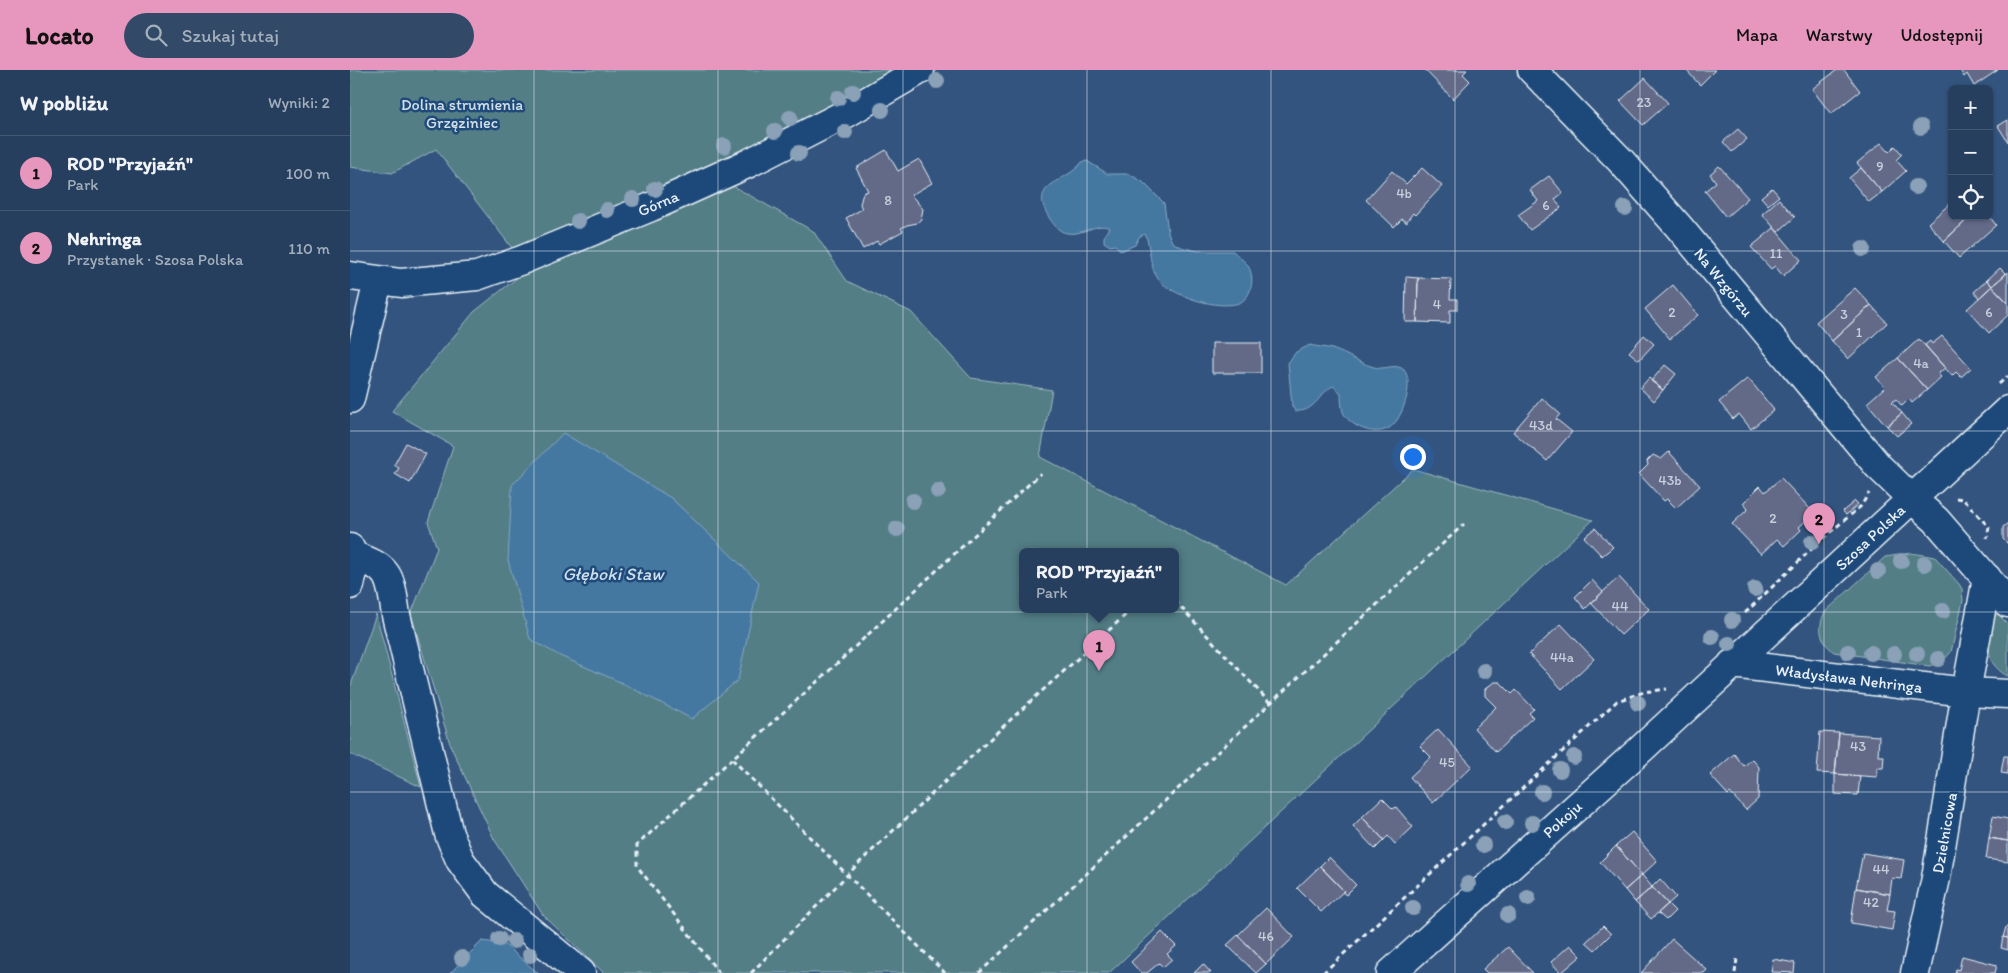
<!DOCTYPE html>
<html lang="pl">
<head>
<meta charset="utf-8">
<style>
  body { margin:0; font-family:Itim,sans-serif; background:#324a67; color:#f1f3f6 }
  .controls { position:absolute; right:15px; top:15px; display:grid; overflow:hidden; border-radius:8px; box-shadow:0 1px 4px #0004 }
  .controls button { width:45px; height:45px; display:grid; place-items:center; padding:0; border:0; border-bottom:1px solid #425873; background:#263f5e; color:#f1f3f6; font:25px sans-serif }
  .you { position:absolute; left:1062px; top:386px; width:18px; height:18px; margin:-12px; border:4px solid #fff; border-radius:50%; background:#1a73e8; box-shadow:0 0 0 8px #1a73e833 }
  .badge { display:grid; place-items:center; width:32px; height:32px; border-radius:50%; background:#e797bd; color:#111; font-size:16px; font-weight:700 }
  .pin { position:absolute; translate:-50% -41px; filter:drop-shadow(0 1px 2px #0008) }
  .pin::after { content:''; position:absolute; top:26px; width:18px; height:15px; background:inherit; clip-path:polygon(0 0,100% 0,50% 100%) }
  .popup { position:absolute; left:669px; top:478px; width:160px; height:65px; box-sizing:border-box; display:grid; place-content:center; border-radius:8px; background:#263f5e; filter:drop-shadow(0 1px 4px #0005); font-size:16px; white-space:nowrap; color:#a4afbc }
  .popup b { font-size:19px; color:#f1f3f6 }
  .popup::after { content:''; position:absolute; left:50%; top:100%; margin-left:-10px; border:10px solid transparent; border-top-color:#263f5e }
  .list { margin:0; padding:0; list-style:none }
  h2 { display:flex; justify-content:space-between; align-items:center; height:65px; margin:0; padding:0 20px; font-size:21px }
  h2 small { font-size:16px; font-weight:400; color:#a4afbc }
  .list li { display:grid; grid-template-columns:32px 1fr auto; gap:15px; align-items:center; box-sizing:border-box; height:75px; padding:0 20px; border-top:1px solid #425873 }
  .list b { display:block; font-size:19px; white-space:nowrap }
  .list p { margin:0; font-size:16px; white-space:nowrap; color:#a4afbc }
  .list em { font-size:16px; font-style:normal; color:#a4afbc }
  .icon { flex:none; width:28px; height:28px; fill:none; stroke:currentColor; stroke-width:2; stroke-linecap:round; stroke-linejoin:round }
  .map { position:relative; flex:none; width:1658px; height:903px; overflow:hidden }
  header { display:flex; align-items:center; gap:30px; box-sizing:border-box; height:70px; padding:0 25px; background:#e797bd; color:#111 }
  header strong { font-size:24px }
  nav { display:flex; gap:28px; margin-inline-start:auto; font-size:18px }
  .search { width:350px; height:45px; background:#324a67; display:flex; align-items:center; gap:12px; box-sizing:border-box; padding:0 18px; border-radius:28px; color:#a4afbc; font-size:19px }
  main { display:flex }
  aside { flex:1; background:#263f5e }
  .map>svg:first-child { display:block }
  .green { fill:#537e86; stroke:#9eb8bf; fill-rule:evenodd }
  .water { fill:#4478a1; stroke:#86a8c4 }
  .building { fill:#636a88; stroke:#e8f1f8 }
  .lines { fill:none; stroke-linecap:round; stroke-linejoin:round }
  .street-casing { stroke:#e8f1f8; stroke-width:31 }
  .secondary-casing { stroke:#e8f1f8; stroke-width:31 }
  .path { stroke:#e8f1f8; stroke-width:3; stroke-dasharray:5 4; stroke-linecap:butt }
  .street { stroke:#1f4a7a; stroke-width:28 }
  .secondary { stroke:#1f4a7a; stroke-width:28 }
  .tree { fill:#8aa1b8 }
  .grid { fill:none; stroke:#e8f1f8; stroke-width:1; stroke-opacity:0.55 }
  .labels { text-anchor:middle; stroke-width:5; stroke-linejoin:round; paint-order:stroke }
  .number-label { font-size:14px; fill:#c7cfdc }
  .park-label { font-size:16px; fill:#d2e0e7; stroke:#1f4a7a }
  .street-label { font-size:16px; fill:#e8f1f8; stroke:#1f4a7a }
  .water-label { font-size:18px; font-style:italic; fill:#cfdfeb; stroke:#1f4a7a }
</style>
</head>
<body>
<header>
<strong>Locato</strong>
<div class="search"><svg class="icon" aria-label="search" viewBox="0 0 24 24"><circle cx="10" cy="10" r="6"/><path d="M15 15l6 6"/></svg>Szukaj tutaj</div>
<nav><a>Mapa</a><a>Warstwy</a><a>Udostępnij</a></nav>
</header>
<main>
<aside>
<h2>W pobliżu<small>Wyniki: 2</small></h2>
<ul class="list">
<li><span class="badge">1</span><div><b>ROD &quot;Przyjaźń&quot;</b><p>Park</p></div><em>100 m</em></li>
<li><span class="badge">2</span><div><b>Nehringa</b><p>Przystanek · Szosa Polska</p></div><em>110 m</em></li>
</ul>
</aside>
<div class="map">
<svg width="1658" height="903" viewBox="0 0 1658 903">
  <rect width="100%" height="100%" fill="#33547e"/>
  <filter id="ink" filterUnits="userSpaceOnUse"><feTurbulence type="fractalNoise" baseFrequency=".02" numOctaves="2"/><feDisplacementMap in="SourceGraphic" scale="10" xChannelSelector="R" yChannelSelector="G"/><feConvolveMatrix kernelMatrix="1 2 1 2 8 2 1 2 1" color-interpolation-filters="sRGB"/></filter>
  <g filter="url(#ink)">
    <!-- green -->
    <path class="green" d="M0,0h547l-88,49 -92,48 -205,81 -76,-99 -44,24 -42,-6z
      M383,116l80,45 34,50 64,31 60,66 81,12 -12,67 246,128 127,-116 180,51 -484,453h-505l-61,-58 -49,-76 -43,-92 -40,-133 26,-66 -9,-26 25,-76 -61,-35 82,-99 53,-42zM673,482h152v58h-152z
      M1561,483l24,4 24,27 3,5 1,12 -12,51 -9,10 -13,4 -95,-14c-14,-11 -17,-24 -9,-40l60,-55z
      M26,544l45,173 -71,-33v-66z
      M1646,544l4,2 8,8v52c-7,-3 -13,-9 -17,-16 -3,-8 -2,-40 5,-46z"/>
    <!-- water -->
    <path class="water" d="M737,91l21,13h21l14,8 21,21 4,29 4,10 9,5 16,4h36c4,4 10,9 14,13 8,11 6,31 -6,38 -19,10 -75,-7 -85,-26 -6,-11 -6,-26 -9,-37l-3,-5 -5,3 -4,8 -14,6 -6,-6 -5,1 -6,-4v-5l5,-10c-15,-4 -27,9 -42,6 -8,-1 -13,-8 -17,-14 -24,-37 16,-35 32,-57z
      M960,275c7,2 15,2 22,4 16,5 30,16 46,19 8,1 19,-5 26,2 11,13 -2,51 -15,58 -15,9 -40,-2 -46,-16 -2,-6 -2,-14 -2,-19l-8,-7c-14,7 -18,27 -38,25l-3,-5 -4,-43 8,-11z
      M213,363l108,65 88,84 -21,98 -46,39 -72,-37 -60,-26 -30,-17 -22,-79 4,-75z
      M132,871l22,3 34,29h-88z"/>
    <!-- building -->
    <path class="building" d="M1075,0h42l-4,4 7,7 -17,18z
      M1336,0h29l-15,15z
      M1487,0h7l16,21 -29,23 -19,-25z
      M1610,0h38l-24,16 -7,-12 -3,3z
      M1295,8l23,25 -25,22 -23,-24z
      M1658,50v22l-10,-16z
      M1388,59l9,10 -15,13 -9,-10z
      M1531,73l8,9 6,-6 7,8 -6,6 10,11 -24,21 -25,-29z
      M536,80l12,21 21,-12 13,24 -21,12 12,14 -2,10 -4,4 -10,2 -6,3 2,3 -24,13 -2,-3 -14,8 -17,-31 16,-9 -2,-5 3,-11 5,-2 -12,-23z
      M1369,96l29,32 -22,19 -21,-26 11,-9 -6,-8z
      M1072,98l20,18 -27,29 -2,-2 -6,8v2l-5,-4 -8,8 -28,-27 26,-29 14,13z
      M1511,98l21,24 -13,10 -20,-24z
      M1199,106l14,17 -8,6 6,9 -31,22 -12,-15 20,-14 -8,-11z
      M1422,118l7,8 -11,9 -7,-8z
      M1429,129l16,18 -17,15 -16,-18z
      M1602,132v14h19l-27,25 -16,-18z
      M1621,146h18l7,9 -37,33 -15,-17z
      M1424,158l27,32 -18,16 -8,-10 -4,3 -20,-22z
      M1650,198l6,6 -14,12 -5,-6z
      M1658,202v31l-16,-17z
      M1056,207l12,1 -1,44h-12z
      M1068,208l33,1 -1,20h7v11h-7v13l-33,-1z
      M1637,210l5,6 -13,12 -5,-6z
      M1323,215l25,30 -28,24 -25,-30z
      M1642,216l16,17v12l-19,18 -22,-24z
      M1505,218l16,17 -39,36 -16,-19z
      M1521,235l16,18 -39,36 -16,-18z
      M1294,265l10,9 -15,16 -10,-8z
      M1592,266l29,32 -10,9 -5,-5 -4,4 -27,-31 5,-4 2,3z
      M1569,269l26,29 -7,6 3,3 -14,13 -29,-32z
      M862,273h49v30h-49z
      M1548,288l29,32 -15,13 -3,-4 -7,7 -6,-7 -4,3 10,11 -15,13 -20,-23 18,-16 -9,-10z
      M1315,295l11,9 -13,16 -12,-9z
      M1299,308l14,12 -9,11 -14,-13z
      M1398,308l26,32 -23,19 -12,-15 -6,5 -14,-17z
      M1192,328l18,16 -4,5 16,13 -25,29 -34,-29z
      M1552,343l9,11 -14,12 -10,-10z
      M56,373l20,11 -16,29 -15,-9 4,-6 -5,-3z
      M1319,382l31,34 -24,22 -9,-9 -3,2 -25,-27 9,-9 -1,-4 6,-6 8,4z
      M1431,408l33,35 -15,14 2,3 -17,16 -7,-7 -16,15 -29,-30 16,-15 -5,-6 17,-17 5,6z
      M1505,431l3,3 -12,11 -3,-4z
      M1658,453v21l-5,-5v-12z
      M1245,458l18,19 -11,9 -18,-19z
      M1269,507l30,32 -28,26 -30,-32z
      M1242,510l11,12 -18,17 -10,-12z
      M1211,554l33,35 -32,30 -33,-35z
      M1144,612h6l12,12 4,-4 18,19 -5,4 4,4 -37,35 -22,-24 22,-21 -11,-11v-7z
      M1088,659l34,37 -39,37 -23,-26 21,-20 -11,-11z
      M1470,662l19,1 -4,41 -18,-1z
      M1489,663l40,3 -1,20h6l-1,12h-6v9l-42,-3z
      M1384,684l10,12 8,-7 7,8 -1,32 -12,11 -16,-17 -2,2 -18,-20z
      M1654,686h4v18l-7,-1z
      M1485,704l25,2 -2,19 -23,-1z
      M1032,728l11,11 3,-2 17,20 -18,17 -7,-8 -4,4 -22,-23z
      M1643,746l15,3v22l-19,-3z
      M1012,747l22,23 -9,9 -22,-23z
      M1282,762l25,29 -15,14 -26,-29z
      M1639,768l19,3v21l-22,-3z
      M1266,776l26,29 -17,15 -25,-28z
      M1513,783l41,7 -3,19 -9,-1 -2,16 -34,-6z
      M979,787l27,28 -10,10 -4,-3 2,-1 -24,-25z
      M970,796l24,25 -23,21 -24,-24z
      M1292,805l10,12 -17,15 -10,-12z
      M1310,809l16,18 -8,7 -16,-17z
      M1302,817l16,17 -17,15 -16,-17z
      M1506,818l34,6 -3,16 8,1 -3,19 -41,-7z
      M1318,834l7,7 -9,9 -8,-7z
      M916,838l28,29 -28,27 -28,-29z
      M1253,856l8,8 -16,16 -9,-8z
      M1656,857h2v11l-5,-1z
      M812,862l14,14 -9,8 5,5 -9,8 -4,-4 -12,10h-6l-10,-11z
      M888,865l28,29 -10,9 -29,-28z
      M1653,867l5,1v12l-7,-2z
      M1322,869l35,31 -3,3h-63z
      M1220,875l11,11 -20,17 -10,-11z
      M1158,877l25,26h-46l-4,-4z
      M1612,886l35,9 -2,8h-40l1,-4 3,1z
      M1423,889l22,4 -1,10 -23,-1z
      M853,894l8,9h-17z"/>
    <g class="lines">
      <!-- street casing -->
      <g class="street-casing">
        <path id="street" d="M1182,0l89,91 58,66 199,239 34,33
          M0,206l51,7 76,-7 45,-16 129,-53 98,-44 98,-50 73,-43
          M0,329l28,-118
          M0,478c6,12 3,24 0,37
          M4,486c38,12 36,22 42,59l53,219 11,26 25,34 96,79
          M1565,903l21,-95 30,-186 21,-114"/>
      </g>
      <!-- secondary casing -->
      <g class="secondary-casing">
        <path id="secondary" d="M1562,429l24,21 72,83
          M1382,594l234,28 42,2
          M1041,903l248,-222 369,-341"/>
      </g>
      <!-- path -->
      <path class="path" d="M1649,314l9,-8
        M1606,428l7,1 26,28 -2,11
        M825,531l95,102
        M1395,543l76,-73 40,-34 8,-13
        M382,689l213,214
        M369,903l-82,-107v-21l193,-175 211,-197
        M401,903l108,-110 149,-141 123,-112
        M629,903l485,-449
        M973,903l294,-272 27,-9 23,-3
        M1385,903l2,-14"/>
      <!-- street -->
      <use href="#street" class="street"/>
      <!-- secondary -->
      <use href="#secondary" class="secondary"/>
    </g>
    <!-- trees -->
    <g class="tree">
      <circle cx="587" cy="11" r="8"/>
      <circle cx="503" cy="22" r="8"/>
      <circle cx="488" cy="28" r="8"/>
      <circle cx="532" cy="40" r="8"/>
      <circle cx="440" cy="48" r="8"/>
      <circle cx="1571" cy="57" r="8"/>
      <circle cx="425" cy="61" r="8"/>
      <circle cx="495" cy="62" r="8"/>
      <circle cx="374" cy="76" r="8"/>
      <circle cx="449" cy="83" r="8"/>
      <circle cx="1566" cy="117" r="8"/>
      <circle cx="305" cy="119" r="8"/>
      <circle cx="283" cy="129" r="8"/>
      <circle cx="1275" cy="138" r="8"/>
      <circle cx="257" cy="140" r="8"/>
      <circle cx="228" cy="151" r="8"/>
      <circle cx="1513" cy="179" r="8"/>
      <circle cx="588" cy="421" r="8"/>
      <circle cx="563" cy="431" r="8"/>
      <circle cx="547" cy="459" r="8"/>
      <circle cx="1462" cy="472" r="8"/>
      <circle cx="1551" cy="491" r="8"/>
      <circle cx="1574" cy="494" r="8"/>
      <circle cx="1528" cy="501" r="8"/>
      <circle cx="1405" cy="519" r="8"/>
      <circle cx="1593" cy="541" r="8"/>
      <circle cx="1382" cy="550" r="8"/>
      <circle cx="1362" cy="567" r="8"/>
      <circle cx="1379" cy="574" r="8"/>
      <circle cx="1498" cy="582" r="8"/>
      <circle cx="1521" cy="583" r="8"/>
      <circle cx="1544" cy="584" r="8"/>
      <circle cx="1567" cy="584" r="8"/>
      <circle cx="1588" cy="589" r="8"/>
      <circle cx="1134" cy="601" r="8"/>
      <circle cx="1288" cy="633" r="8"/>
      <circle cx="1224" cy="687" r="8"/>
      <circle cx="1210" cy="700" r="8"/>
      <circle cx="1192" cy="722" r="8"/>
      <circle cx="1155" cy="752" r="8"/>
      <circle cx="1182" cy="753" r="8"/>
      <circle cx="1133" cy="775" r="8"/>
      <circle cx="1118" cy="814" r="8"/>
      <circle cx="1178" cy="828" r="8"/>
      <circle cx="1063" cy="838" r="8"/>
      <circle cx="1158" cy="845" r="8"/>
      <circle cx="149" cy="869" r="8"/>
      <circle cx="164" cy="871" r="8"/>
      <circle cx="180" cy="885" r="8"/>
      <circle cx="112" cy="888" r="8"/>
    </g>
  </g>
  <!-- grid -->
  <path class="grid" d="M184,0v903M368,0v903M553,0v903M737,0v903M921,0v903M1105,0v903M1290,0v903M1474,0v903M0,181h1658M0,361h1658M0,542h1658M0,722h1658"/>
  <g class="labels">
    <!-- number labels -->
    <g class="number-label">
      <text x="1294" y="37">23</text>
      <text x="1530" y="101">9</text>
      <text x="1054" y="128">4b</text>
      <text x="538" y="135">8</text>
      <text x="1196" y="140">6</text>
      <text x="1426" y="188">11</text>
      <text x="1087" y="239">4</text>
      <text x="1322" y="247">2</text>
      <text x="1639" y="247">6</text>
      <text x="1494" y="249">3</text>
      <text x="1509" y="267">1</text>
      <text x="1571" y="298">4a</text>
      <text x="1191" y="360">43d</text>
      <text x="1320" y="415">43b</text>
      <text x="1423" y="453">2</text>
      <text x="1270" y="541">44</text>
      <text x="1212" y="592">44a</text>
      <text x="1508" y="681">43</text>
      <text x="1097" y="697">45</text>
      <text x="1531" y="804">44</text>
      <text x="1521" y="837">42</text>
      <text x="916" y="871">46</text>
    </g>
    <!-- park labels -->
    <g class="park-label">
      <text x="112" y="40">Dolina strumienia<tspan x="112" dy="18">Grzęziniec</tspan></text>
    </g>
    <!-- street labels -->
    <g class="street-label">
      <text transform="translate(308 133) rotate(-23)" y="6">Górna</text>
      <text transform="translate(1374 212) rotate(51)" y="6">Na Wzgórzu</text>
      <text transform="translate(1520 467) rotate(-43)" y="6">Szosa Polska</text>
      <text transform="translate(1499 608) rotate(7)" y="6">Władysława Nehringa</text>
      <text transform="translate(1212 749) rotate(-42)" y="6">Pokoju</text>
      <text transform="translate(1594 763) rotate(-80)" y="6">Dzielnicowa</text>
    </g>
    <!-- water labels -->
    <g class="water-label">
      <text x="263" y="510">Głęboki Staw</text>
    </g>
  </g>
</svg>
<div class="controls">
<button>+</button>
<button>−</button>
<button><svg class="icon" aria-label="locate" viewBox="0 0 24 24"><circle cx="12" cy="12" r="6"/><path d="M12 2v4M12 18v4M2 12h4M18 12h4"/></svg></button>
</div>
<div class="you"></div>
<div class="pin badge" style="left:749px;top:601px">1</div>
<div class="popup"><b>ROD &quot;Przyjaźń&quot;</b>Park</div>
<div class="pin badge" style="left:1469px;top:474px">2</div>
</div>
</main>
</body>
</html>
